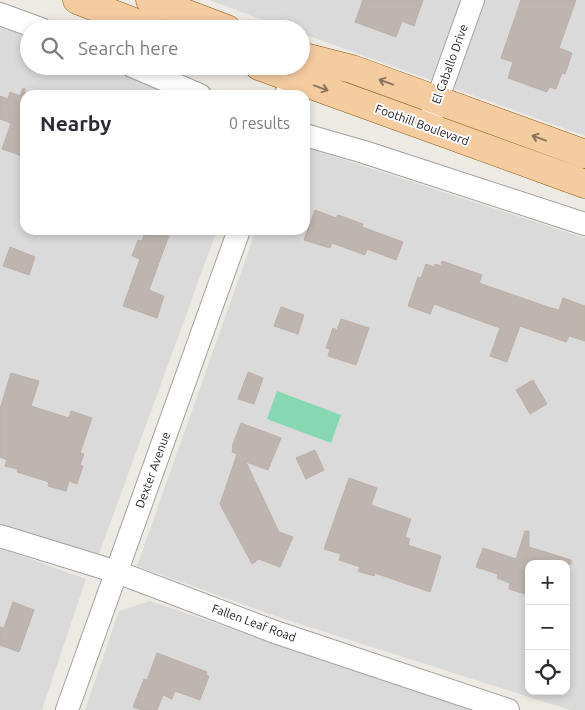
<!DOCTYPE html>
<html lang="en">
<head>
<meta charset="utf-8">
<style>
  body { margin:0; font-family:Ubuntu,sans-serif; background:#f2f2f3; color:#2b2b33 }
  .controls { position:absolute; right:15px; bottom:15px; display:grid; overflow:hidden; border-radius:10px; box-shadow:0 2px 8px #0003 }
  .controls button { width:45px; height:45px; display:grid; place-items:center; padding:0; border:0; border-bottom:1px solid #e1e1e2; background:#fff; color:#2b2b33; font:25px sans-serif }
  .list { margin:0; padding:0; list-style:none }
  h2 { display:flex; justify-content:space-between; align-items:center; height:65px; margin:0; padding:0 20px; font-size:21px }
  h2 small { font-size:16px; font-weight:400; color:#7c7c81 }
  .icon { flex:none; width:28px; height:28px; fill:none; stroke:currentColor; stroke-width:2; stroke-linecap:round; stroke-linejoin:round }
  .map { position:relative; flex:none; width:585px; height:710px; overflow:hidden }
  .search { position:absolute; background:#fff; box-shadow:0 2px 8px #0003; left:20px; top:20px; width:290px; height:55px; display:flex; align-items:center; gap:12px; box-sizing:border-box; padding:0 18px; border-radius:28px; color:#7c7c81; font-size:19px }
  .panel { position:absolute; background:#fff; box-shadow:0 2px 8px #0003; left:20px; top:90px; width:290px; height:145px; border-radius:15px }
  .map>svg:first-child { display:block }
  .residential { fill:#dbdada; fill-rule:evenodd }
  .pitch { fill:#86d8b3 }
  .building { fill:#bdb5b0; stroke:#beafa6 }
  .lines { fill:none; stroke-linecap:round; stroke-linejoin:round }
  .minor-casing { stroke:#a1a1a1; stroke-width:24 }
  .major-casing { stroke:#8c590a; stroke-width:29 }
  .minor { stroke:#fff; stroke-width:22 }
  .major { stroke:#f5cba0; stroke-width:28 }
  .oneway { stroke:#89745e }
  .labels { text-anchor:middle; stroke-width:4; stroke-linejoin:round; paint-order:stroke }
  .street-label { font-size:12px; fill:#1d1d1d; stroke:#fff }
</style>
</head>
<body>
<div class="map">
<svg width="585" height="710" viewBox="0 0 585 710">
  <rect width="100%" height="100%" fill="#ede9e3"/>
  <!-- residential -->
  <path class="residential" d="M209,0h376v136l-284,-103v-4h-13z
    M0,20l29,10v36h86l61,29h-151v135h192l-118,324 -99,-28z
    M305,147l280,91v472h-15l-292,-93 -141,-51 119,-336h49zM529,564h37v127h-37z
    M0,548l86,31 -44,131h-42z
    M150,601l121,41 205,68h-391l34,-99z"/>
  <!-- pitch -->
  <path class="pitch" d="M277,391l64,24 -10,28 -64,-24z"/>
  <!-- building -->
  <path class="building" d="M363,0h60l-9,26 -12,-5 -6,16 -41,-15z
    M521,0h55l-17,48 13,5 -7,21 -3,-1 -6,16 -7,-2 -2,5 -39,-14 5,-16 -12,-4z
    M23,88l2,1v68l-23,-8 9,-26 -11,-4v-23l8,3 2,-7 10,4z
    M315,210l21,8 2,-3 25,9 -1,3 41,15 -7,18 -29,-11 -2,6 -33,-12 -2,5 -26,-8z
    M146,230h25l-22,60 15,6 -7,22 -34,-12 17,-47 -8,-3 6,-16 4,1z
    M10,247l25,10 -6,18 -26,-9z
    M442,261l40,14 -3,8 72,25 8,2 4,-12 22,8v35l-16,-5 -3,6 -46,-16 -13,36 -17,-6 10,-28 -66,-24 -4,10 -22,-8 10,-29 3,1 5,-14 8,3 1,-3 6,2z
    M281,307l23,8 -6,19 -24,-8z
    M341,319l28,9 -13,37 -28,-9 2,-7 -4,-1 7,-20 4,2z
    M248,372l15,6 -9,26 -16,-5z
    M11,373l28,8 -8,25 38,12 2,-7 21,7 -12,35 4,1 -4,11 3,1 -6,18 -8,-3 -3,10 -18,-5 1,-4 -32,-10 1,-3 -13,-3 2,-6 -7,-3v-48z
    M533,380l14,24 -17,10 -14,-24z
    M241,423l40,15 -13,32 -22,-8 33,70 14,5 -13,30 -21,-8 -7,5 -32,-60 17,-50 -5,-2 1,-4 -1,-1z
    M315,450l9,20 -18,9 -10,-21z
    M349,478l28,10 -6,17 40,14 -6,18 5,2 -2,6 33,11 -11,36 -55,-19 -1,3 -16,-5 2,-4 -21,-7 2,-6 -17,-5z
    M525,531h4v16l42,13v4h-42v31l-20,-6 1,-6 -13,-5 1,-4 -22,-7 7,-19 33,11z
    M13,602l21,8 -15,42 -19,-7v-18l4,1z
    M157,653l50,19 -1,3 3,1 -9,24 -25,-9 -3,8 -9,-4 -6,15h-15l-9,-3 11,-28 3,1z"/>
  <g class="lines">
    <!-- minor casing -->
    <g class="minor-casing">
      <path id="minor" d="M0,14l41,15
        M132,66l68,29
        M286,95l10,-29
        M431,117l42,-117
        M305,135l59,17 221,72
        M0,536l117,36 158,60 233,78
        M67,710l172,-480"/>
    </g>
    <!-- major casing -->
    <g class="major-casing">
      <path id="major" d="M77,0l75,29
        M150,0l77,29
        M301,56l51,13 233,85
        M259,66l326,118"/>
    </g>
    <!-- minor -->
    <use href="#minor" class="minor"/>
    <!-- major -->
    <use href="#major" class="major"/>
  </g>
  <!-- one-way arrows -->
  <defs><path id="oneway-shaft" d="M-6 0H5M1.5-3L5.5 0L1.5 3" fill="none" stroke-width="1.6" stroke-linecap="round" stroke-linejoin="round" transform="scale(1.25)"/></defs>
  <g class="oneway">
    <use href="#oneway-shaft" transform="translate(386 82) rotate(-160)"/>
    <use href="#oneway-shaft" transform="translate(321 88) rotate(20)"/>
    <use href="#oneway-shaft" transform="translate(539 138) rotate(-160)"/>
  </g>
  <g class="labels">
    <!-- street labels -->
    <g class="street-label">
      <text transform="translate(450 64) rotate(-70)" y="4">El Caballo Drive</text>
      <text transform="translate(422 125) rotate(20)" y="4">Foothill Boulevard</text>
      <text transform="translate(153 470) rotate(-70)" y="4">Dexter Avenue</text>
      <text transform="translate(254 623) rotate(20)" y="4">Fallen Leaf Road</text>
    </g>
  </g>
</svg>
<div class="controls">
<button>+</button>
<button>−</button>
<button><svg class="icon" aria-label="locate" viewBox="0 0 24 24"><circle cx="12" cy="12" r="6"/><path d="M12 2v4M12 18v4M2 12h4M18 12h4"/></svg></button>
</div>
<div class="search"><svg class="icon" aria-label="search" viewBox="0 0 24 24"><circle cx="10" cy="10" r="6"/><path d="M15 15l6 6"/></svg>Search here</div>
<section class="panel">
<h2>Nearby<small>0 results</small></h2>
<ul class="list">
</ul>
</section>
</div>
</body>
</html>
